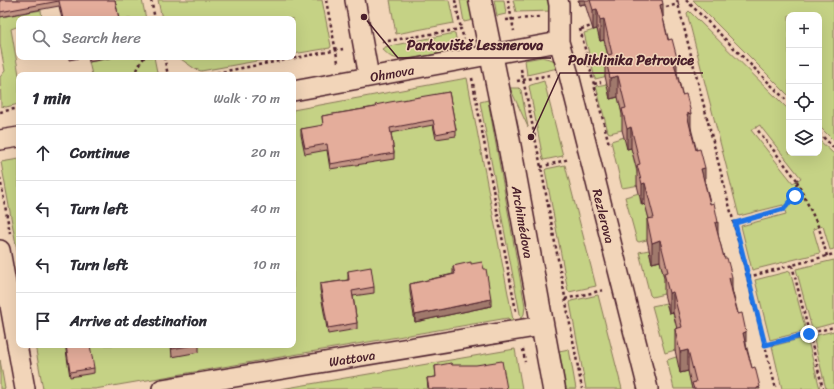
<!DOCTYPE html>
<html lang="en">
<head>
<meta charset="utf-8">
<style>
  body { margin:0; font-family:Sriracha,sans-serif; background:#f7f7f7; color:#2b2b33 }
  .controls { position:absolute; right:12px; top:12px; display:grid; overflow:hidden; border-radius:8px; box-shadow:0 4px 16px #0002 }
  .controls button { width:36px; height:36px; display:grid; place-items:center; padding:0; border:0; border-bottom:1px solid #e1e1e2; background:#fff; color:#2b2b33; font:20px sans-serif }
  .stop { position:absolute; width:12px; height:12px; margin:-9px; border:3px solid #1a73e8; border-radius:50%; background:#fff }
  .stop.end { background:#1a73e8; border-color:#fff; box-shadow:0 1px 4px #0008 }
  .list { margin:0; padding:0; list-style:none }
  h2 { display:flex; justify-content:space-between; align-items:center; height:52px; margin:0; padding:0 16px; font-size:17px }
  h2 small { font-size:13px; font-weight:400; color:#7c7c81 }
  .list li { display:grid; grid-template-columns:26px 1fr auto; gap:12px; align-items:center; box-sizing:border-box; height:56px; padding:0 16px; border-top:1px solid #e1e1e2 }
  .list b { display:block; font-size:15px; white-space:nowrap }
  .list em { font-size:13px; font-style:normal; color:#7c7c81 }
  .icon { flex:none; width:22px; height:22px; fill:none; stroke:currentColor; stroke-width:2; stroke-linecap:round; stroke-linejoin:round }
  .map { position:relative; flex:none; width:834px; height:389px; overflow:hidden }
  .search { position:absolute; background:#fff; box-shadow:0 4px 16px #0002; left:16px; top:16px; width:280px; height:44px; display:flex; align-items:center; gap:10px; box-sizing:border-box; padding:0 14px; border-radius:8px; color:#7c7c81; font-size:15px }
  .panel { position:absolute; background:#fff; box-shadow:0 4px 16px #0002; left:16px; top:72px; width:280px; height:276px; border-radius:8px }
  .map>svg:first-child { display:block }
  .green { fill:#c5d285; stroke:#887858; fill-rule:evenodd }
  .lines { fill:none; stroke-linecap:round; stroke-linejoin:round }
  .minor-casing { stroke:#4a1f2b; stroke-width:22 }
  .tertiary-casing { stroke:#4a1f2b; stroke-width:25 }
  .path { stroke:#4a1f2b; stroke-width:2.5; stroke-dasharray:3 3; stroke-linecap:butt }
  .minor { stroke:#f2d5b9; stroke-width:19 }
  .tertiary { stroke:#f2d5b9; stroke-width:22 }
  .wall { fill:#c49585; stroke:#4a1f2b }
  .shaded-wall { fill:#a0796c; stroke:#4a1f2b }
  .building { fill:#e4ad9b; stroke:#4a1f2b }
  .route { stroke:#1a73e8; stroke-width:5 }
  .labels { text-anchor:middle; stroke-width:3; stroke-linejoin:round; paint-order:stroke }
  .street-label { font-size:13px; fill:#4a1f2b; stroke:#f2d5b9 }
  .leader { fill:none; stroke:#4a1f2b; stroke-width:1.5 }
  .callout-dot { fill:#4a1f2b; stroke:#f2d5b9; stroke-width:1.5 }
  .callout-label { font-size:14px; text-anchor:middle; font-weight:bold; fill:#4a1f2b; stroke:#f2d5b9; stroke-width:3; stroke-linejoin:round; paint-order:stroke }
</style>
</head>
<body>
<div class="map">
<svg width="834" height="389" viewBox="0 0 834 389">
  <rect width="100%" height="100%" fill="#f2d5b9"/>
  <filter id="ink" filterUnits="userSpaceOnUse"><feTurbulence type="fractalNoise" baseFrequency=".025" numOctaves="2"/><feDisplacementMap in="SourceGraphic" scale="8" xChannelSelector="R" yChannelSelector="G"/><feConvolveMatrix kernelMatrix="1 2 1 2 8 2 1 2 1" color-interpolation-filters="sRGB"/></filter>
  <g filter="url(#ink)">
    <!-- green -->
    <path class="green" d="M114,0h28l4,19h-28z
      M158,0h164l9,46 -1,2 -37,6v-35h-131z
      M390,0h59l5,23 -58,11z
      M460,0h9l4,20 -9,2z
      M494,0h10l2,14 -9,2z
      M513,0h38l1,11 -36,1z
      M693,0h141v141l-15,-15v-111h-30v81z
      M41,10l1,9h-23v7l-8,3 8,46v29l-13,3 -5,-1 -1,-29 5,-6 -5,-27v-27z
      M689,11l100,99v43h30v-13l15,14v95l-4,1 -7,-24 -10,3 7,24 -68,17 -11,-44 45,-12 -3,-9 -44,11 -52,-203zM760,125l1,2 40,51 -8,5 -42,-53z
      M597,29l3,12 4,-1 8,35 -17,4 -11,-46z
      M455,33l3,16c-14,3 -54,14 -66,8 -4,-1 -7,-6 -10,-8l3,-2z
      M115,57h39l3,15 -1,3h-64l-3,-13z
      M178,57h101l-78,14 -6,-2z
      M542,57l11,3 5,8 -31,7 -2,-15z
      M467,78l46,242h-4l-1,-2 -413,71h-52l-8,-44h258v-235z
      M544,81l19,75 -19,4 -1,-1 -14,-73 2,-1z
      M607,84l3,15 8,-2 8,32 -16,4 -2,-1 -12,-46z
      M510,88h9l2,2 7,37z
      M488,100l37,206 -1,8 -3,5 -41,-217z
      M624,137l7,11 9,37 -18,3 -11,-47z
      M19,159v102l-18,-99z
      M565,165l31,121 -27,6 -1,-1 -23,-121 1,-1z
      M639,193l2,12 4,-1 9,34 -15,4 -2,-1 -12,-44z
      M649,250l3,13 8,-2 8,32 -16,4 -2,-2 -11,-43z
      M834,260v63l-22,6 -16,-60z
      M790,271l16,60 -36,9 -15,-60z
      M598,295l24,94h-36l-16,-86 1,-2z
      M666,303l3,10 4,-1 9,36 -17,5 -13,-47z
      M834,331v58h-8l-13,-53z
      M807,337l13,52h-38l-10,-43z
      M515,349l7,40h-241z
      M569,349l7,40h-10l-7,-38z
      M676,357l12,14 4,18h-18l-7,-29z
      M0,360l5,29h-5z"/>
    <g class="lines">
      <!-- minor casing -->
      <g class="minor-casing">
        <path id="minor" d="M355,0l14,77
          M558,0l1,5v37l10,33 79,314
          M293,91l266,-49
          M0,140l19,-3
          M0,250l25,139
          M162,389l380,-63"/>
      </g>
      <!-- tertiary casing -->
      <g class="tertiary-casing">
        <path id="tertiary" d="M480,0l27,132 47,257"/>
      </g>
      <!-- path -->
      <path class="path" d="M151,0l4,19
        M326,0l12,62
        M455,0l6,29
        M508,0l6,31
        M677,0l99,389
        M686,0l103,103
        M666,7l13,-3
        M506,20l34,-3
        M580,29l29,115
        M581,29l11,-3
        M382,42l79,-13 3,10
        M164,57l4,18
        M680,62l12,-4
        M521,69l20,98 41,222
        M133,75c6,-5 6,-13 12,-18
        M205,75l138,-26
        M472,78l44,233
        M517,81l33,-6
        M594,84l7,-2
        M0,112l19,-4
        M819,133l15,15
        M541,167l28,-8
        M0,178l10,55
        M797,181l22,47 8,28
        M735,223l49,-14 11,-13 2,-16 -41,-52
        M792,265l31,124
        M748,277l86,-23
        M565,299l39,-9
        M765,345l69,-18
        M523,349l2,13"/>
      <!-- minor -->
      <use href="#minor" class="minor"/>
      <!-- tertiary -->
      <use href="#tertiary" class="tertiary"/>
    </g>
    <!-- wall -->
    <path class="wall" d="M0,0h115l4,19h-57l-3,-13 -59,11z
      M578,0h84l1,18 14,55 75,295 8,21h-68l-4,-18 -8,2 -5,-23v-21h2l-4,-17 -4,1 -5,-19v-16l-4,-17 -8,2 -5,-23v-21h2l-4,-15 -3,1 -5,-20v-15l-6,-22 -4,1 -5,-19v-16l-4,-17 -8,2 -5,-23v-20l3,-1 -4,-15 -4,1 -3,-12 -4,1 -8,-26 -6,1z
      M69,57h16l-16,3z
      M88,57h27l-26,5z
      M449,92l7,38v6l-20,3 -3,-14 -42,8 3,20v6l-64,10 -3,-19 -22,4 -4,-19v-6l22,-3 -1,-10 53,-9z
      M471,264l20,42 -76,16 -5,-30v-8l43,-10v-8z
      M348,271l26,16v6l-21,3 4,27v6l-29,5 -8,-44v-6l28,-4z
      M66,345l28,23v5l-24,4 -4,-27z
      M91,345h8l-8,1z
      M171,345h28v7l-27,5z
      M452,365l55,24h-79l-1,-11 9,-1 -1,-11z"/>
    <!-- shaded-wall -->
    <path class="shaded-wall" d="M579,0h6v4l-6,1z
      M663,4v20l-3,-19z
      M597,9v20l-4,1v-20z
      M604,19v21l-4,1v-21z
      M677,58v21l-4,-20z
      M618,76v21l-8,2v-21z
      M691,113v21l-4,-20z
      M631,127v21l-4,1v-20z
      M705,168v21l-4,-20z
      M645,183v21l-3,1v-21z
      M718,222v21l-3,-20z
      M660,240v21l-8,2v-20z
      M732,277v20l-3,-19z
      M673,292v20l-4,1v-20z
      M491,299v7l-76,16v-7z
      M746,332v21l-3,-20z
      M688,350v21l-8,2v-21z"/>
    <!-- building -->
    <path class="building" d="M0,0h115l4,19h-56l-4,-18 -59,11z
      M590,0h72l1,4 -3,1 8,35 4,-1 5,19 -4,1 9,36 4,-1 5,19 -4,1 4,17 5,19 4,-1 5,19 -4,1 9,35 4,-1 4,19 -3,1 9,35h3l5,19 -3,1 4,18 5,18 4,-1 4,19 -3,1 4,18 5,17 3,-1 5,20 -3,1v1h-63l-2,-6 4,-1 -8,-32 -8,2 -5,-23 7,-2 -9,-35 -4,1 -5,-20 4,-1 -8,-32 -8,3 -5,-24 7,-1 -9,-35 -3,1 -5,-19 3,-1 -9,-37 -4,2 -5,-20 4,-1 -8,-32 -8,2 -5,-22 7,-2 -8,-35 -4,1 -3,-11 -4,1z
      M449,92l7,38 -20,4 -3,-14 -43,8 4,25 -64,11 -3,-20 -22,4 -4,-19 22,-4 -1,-9 54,-9 -1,-2 15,-3z
      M471,262v2l11,-2 2,7h2l5,30 -76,16 -5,-31 45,-10 -2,-8z
      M371,267l3,20 -22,4 5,32 -29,5 -8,-44 29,-4 -1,-9z
      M66,345h24l4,23 -24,4z
      M172,345h22l-22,4z
      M502,361l5,28h-78l-2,-11 9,-1 -1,-11 16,-3 1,2h24z"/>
  </g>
  <g class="lines" filter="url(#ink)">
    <!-- route -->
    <path class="route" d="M795,196l-11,13 -49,14 30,122 44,-11"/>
  </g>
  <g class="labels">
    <!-- street labels -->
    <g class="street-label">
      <text transform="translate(392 73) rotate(-10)" y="5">Ohmova</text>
      <text transform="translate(604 216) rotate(76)" y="5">Rezlerova</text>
      <text transform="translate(523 222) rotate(80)" y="5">Archimédova</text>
      <text transform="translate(352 358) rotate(-9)" y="5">Wattova</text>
    </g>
  </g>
  <!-- callouts -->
  <path class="leader" d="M364 17L398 58H551M531 137L560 73H703"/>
  <g class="callout-dot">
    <circle cx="364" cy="17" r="4"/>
    <circle cx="531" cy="137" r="4"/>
  </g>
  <g class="callout-label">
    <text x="475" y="50">Parkoviště Lessnerova</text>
    <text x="631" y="65">Poliklinika Petrovice</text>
  </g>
</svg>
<div class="controls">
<button>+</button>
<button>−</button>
<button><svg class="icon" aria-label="locate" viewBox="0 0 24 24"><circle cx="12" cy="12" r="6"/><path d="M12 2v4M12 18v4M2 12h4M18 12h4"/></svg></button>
<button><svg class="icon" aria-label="layers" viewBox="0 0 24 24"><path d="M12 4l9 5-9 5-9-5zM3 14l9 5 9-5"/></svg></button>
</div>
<div class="stop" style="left:795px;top:196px"></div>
<div class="stop end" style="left:809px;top:334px"></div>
<div class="search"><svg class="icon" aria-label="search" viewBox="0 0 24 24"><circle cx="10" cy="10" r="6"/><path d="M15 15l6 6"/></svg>Search here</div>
<section class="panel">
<h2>1 min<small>Walk · 70 m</small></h2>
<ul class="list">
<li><svg class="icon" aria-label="ahead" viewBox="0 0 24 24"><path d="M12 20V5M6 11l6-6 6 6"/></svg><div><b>Continue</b></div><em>20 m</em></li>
<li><svg class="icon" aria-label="left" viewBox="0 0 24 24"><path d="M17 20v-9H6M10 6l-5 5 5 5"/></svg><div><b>Turn left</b></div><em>40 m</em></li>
<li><svg class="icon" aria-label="left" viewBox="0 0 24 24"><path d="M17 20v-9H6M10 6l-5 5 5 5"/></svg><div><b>Turn left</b></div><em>10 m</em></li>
<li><svg class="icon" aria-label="arrive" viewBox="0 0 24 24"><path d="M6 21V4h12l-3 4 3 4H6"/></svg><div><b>Arrive at destination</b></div></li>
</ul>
</section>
</div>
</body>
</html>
